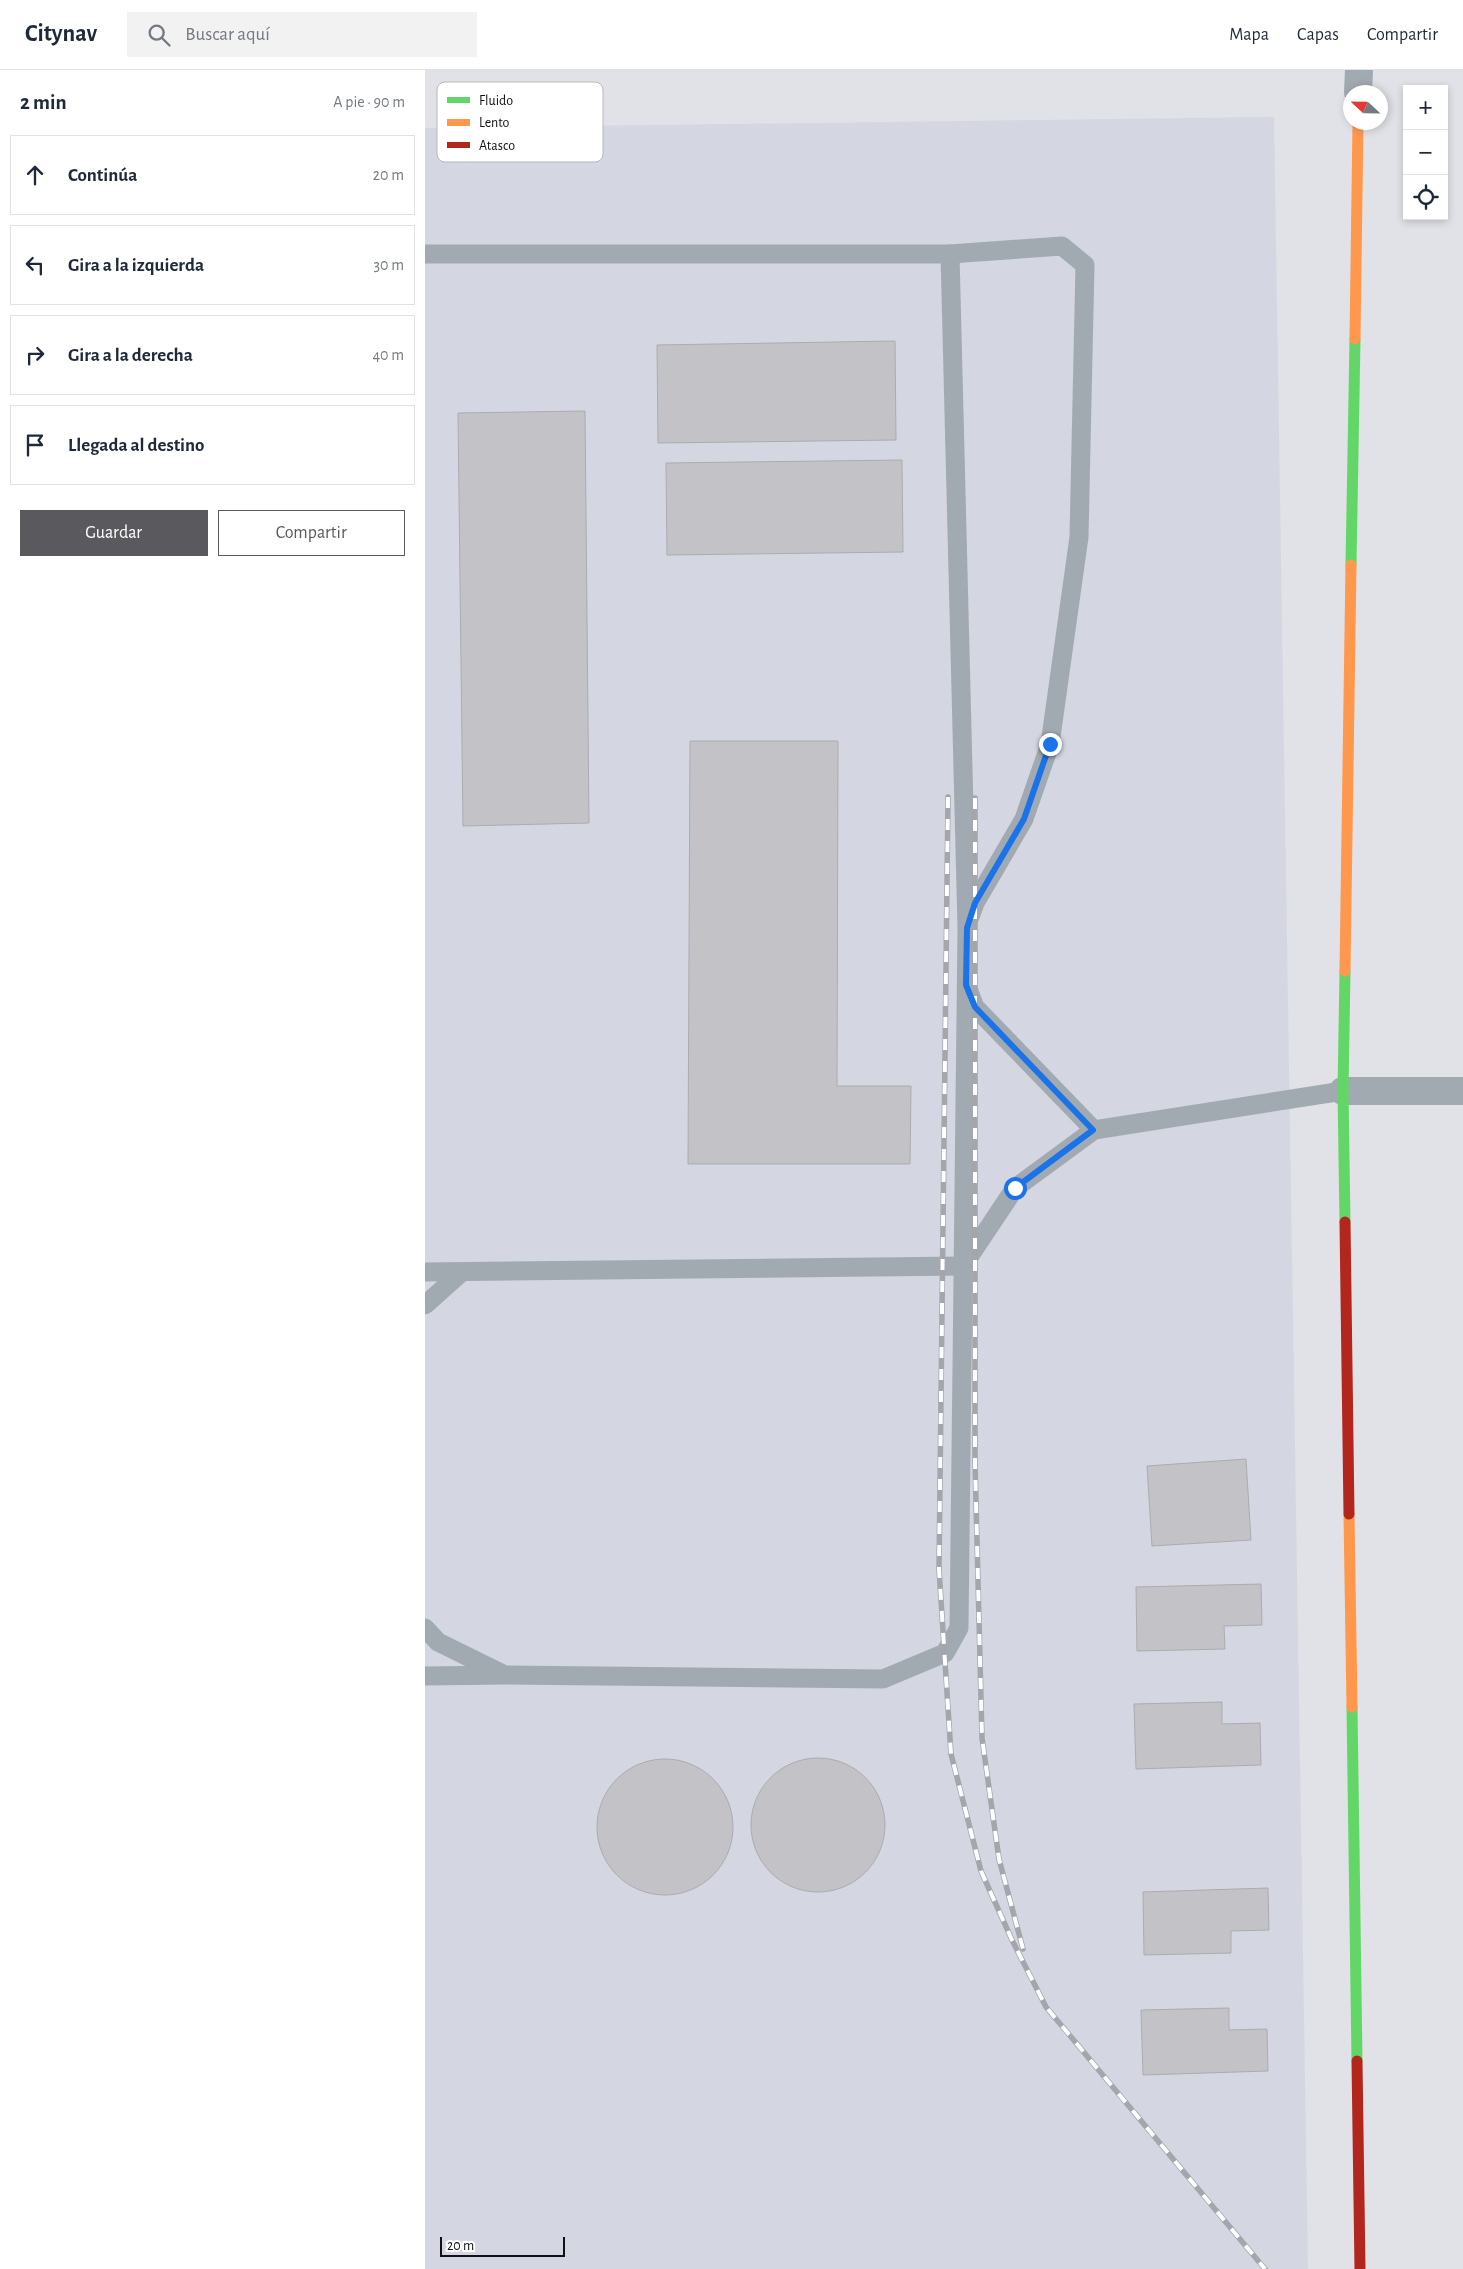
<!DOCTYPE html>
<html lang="es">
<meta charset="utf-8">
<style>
body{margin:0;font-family:"Alegreya Sans",sans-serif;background:#f2f2f3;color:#1f2937}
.controls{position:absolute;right:15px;top:15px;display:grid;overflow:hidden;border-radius:0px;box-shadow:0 2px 8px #0003}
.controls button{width:45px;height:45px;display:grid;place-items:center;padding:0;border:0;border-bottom:1px solid #e0e1e3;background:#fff;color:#1f2937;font:25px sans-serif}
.compass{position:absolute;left:918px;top:15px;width:45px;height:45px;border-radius:50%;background:#fff;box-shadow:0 2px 8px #0003;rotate:292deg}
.scale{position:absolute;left:15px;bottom:12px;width:125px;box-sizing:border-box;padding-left:5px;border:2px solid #111115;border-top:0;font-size:14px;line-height:18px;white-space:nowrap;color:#111115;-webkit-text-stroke:4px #fff;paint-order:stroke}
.stop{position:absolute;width:15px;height:15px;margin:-11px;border:4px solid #1a73e8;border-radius:50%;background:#fff}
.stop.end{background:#1a73e8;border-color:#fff;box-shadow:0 1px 5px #0008}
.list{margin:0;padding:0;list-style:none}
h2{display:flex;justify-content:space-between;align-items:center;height:65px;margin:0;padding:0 20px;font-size:21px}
h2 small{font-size:16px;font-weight:400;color:#747a83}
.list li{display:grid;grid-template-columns:32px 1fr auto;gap:15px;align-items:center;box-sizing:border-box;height:80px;margin:0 10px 10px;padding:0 10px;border:1px solid #e0e1e3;border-radius:0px}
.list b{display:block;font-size:19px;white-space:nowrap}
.list em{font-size:16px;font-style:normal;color:#747a83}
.actions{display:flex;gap:10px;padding:15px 20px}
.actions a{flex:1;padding:11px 0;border:1px solid #5a5a5e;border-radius:0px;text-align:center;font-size:18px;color:#5a5a5e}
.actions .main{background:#5a5a5e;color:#fff}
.icon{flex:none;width:28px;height:28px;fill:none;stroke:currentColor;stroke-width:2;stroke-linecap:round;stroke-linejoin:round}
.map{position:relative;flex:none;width:1038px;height:2199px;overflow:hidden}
header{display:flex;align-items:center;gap:30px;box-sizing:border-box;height:70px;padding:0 25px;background:#fff;border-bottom:1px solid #e0e1e3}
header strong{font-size:24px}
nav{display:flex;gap:28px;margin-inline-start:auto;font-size:18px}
.search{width:350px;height:45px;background:#f2f2f3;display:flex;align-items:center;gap:12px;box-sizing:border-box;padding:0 18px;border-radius:0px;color:#747a83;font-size:19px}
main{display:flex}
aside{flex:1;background:#fff}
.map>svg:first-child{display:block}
.built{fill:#d4d6e2}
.building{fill:#c3c3c7;stroke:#abacaf}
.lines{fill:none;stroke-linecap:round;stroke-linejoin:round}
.lane{stroke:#a2aab1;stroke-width:19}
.street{stroke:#a2aab1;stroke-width:28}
.fast{stroke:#63d668;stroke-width:11}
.slow{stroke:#ff974d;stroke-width:11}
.jam{stroke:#b3261e;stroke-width:11}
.rail-casing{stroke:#a3a6ac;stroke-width:5.5}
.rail{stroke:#fff;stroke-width:4;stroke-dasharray:11;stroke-linecap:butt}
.route{stroke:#1a73e8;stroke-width:6}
.key{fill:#fff;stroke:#b8b8b9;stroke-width:1}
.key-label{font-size:14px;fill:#111115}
</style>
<header>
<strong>Citynav</strong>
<div class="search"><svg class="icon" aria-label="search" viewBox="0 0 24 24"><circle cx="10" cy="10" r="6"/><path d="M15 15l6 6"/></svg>Buscar aquí</div>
<nav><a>Mapa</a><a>Capas</a><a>Compartir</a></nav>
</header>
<main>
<aside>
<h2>2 min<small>A pie · 90 m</small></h2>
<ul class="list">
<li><svg class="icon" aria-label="ahead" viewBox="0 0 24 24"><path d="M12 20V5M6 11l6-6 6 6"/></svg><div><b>Continúa</b></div><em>20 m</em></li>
<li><svg class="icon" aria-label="left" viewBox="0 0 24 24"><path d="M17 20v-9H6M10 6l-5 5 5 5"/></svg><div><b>Gira a la izquierda</b></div><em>30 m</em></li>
<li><svg class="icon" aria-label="right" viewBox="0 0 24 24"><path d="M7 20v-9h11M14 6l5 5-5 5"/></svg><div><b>Gira a la derecha</b></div><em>40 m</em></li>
<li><svg class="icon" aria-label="arrive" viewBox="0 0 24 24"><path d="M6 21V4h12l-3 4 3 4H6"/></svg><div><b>Llegada al destino</b></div></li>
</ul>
<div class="actions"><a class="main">Guardar</a><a>Compartir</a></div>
</aside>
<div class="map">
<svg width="1038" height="2199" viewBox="0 0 1038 2199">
<rect width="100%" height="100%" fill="#e1e2e7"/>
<path class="built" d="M849,47L883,2199H0V58Z"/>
<g class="building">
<path d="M470,271L471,370L233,373L232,275Z"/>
<path d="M160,341L164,753L38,756L33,343Z"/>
<path d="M477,390L478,482L242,485L241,393Z"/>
<path d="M265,671H413L412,1016H486L485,1094H263Z"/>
<path d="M821,1389L826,1470L727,1476L722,1396Z"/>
<path d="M836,1514L837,1555L799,1556L800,1579L712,1581L711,1517Z"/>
<path d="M797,1632V1654L835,1653L836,1695L711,1699L709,1634Z"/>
<circle cx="393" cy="1755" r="67"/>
<circle cx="240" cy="1757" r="68"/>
<path d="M843,1818L844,1860L806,1861V1883L719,1885L718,1822Z"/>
<path d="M804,1938V1960L842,1959L843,2001L718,2005L716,1940Z"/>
</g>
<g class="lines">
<g class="lane">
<path d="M0,184H525L637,176L660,195L654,467L625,674L599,749L550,833L545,847"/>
<path d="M543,919L550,937L669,1060"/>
<path d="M538,1196L590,1118L669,1060L918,1021"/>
<path d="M0,1202L538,1196"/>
<path d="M0,1235L37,1202"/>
<path d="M0,1558L13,1572L76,1603"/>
<path d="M0,1606L80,1605L458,1609L520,1583L534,1558L542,858L525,184"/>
</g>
<g class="street">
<path d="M933,22L934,0"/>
<path d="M918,1021H1038"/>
</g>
<g class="fast">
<path d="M926,495L930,269"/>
<path d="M920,901L918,1021L920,1152"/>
<path d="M927,1637L932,1991"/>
</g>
<g class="slow">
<path d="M930,269L933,52"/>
<path d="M920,901L926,495"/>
<path d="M924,1444L927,1637"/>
</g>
<g class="jam">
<path d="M920,1152L924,1444"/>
<path d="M932,1991L935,2199"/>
</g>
<g class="rail-casing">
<g id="rail">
<path d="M523,727L514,1499L526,1684L556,1801L587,1870L621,1937L840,2199"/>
<path d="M550,728V1392L557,1668L574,1789L598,1879"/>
</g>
</g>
<use href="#rail" class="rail"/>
</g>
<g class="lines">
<path class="route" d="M590,1118L668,1060L550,937L541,915L542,858L550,833L599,749L625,674"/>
</g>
<rect x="12" y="12" width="166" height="80" rx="8" class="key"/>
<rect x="22" y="27" width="23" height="6" fill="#63d668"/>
<rect x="22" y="49" width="23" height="7" fill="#ff974d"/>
<rect x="22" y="72" width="23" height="6" fill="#b3261e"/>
<g class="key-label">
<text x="54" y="35">Fluido</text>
<text x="54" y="57">Lento</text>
<text x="54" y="80">Atasco</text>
</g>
</svg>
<div class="controls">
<button>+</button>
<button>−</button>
<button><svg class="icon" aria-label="locate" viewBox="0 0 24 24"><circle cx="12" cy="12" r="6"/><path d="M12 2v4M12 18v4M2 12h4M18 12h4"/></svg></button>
</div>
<svg class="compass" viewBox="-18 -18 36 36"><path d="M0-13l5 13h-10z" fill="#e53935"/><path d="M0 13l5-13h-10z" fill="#747a83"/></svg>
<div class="scale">20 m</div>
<div class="stop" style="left:590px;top:1118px"></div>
<div class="stop end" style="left:625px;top:674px"></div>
</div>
</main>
